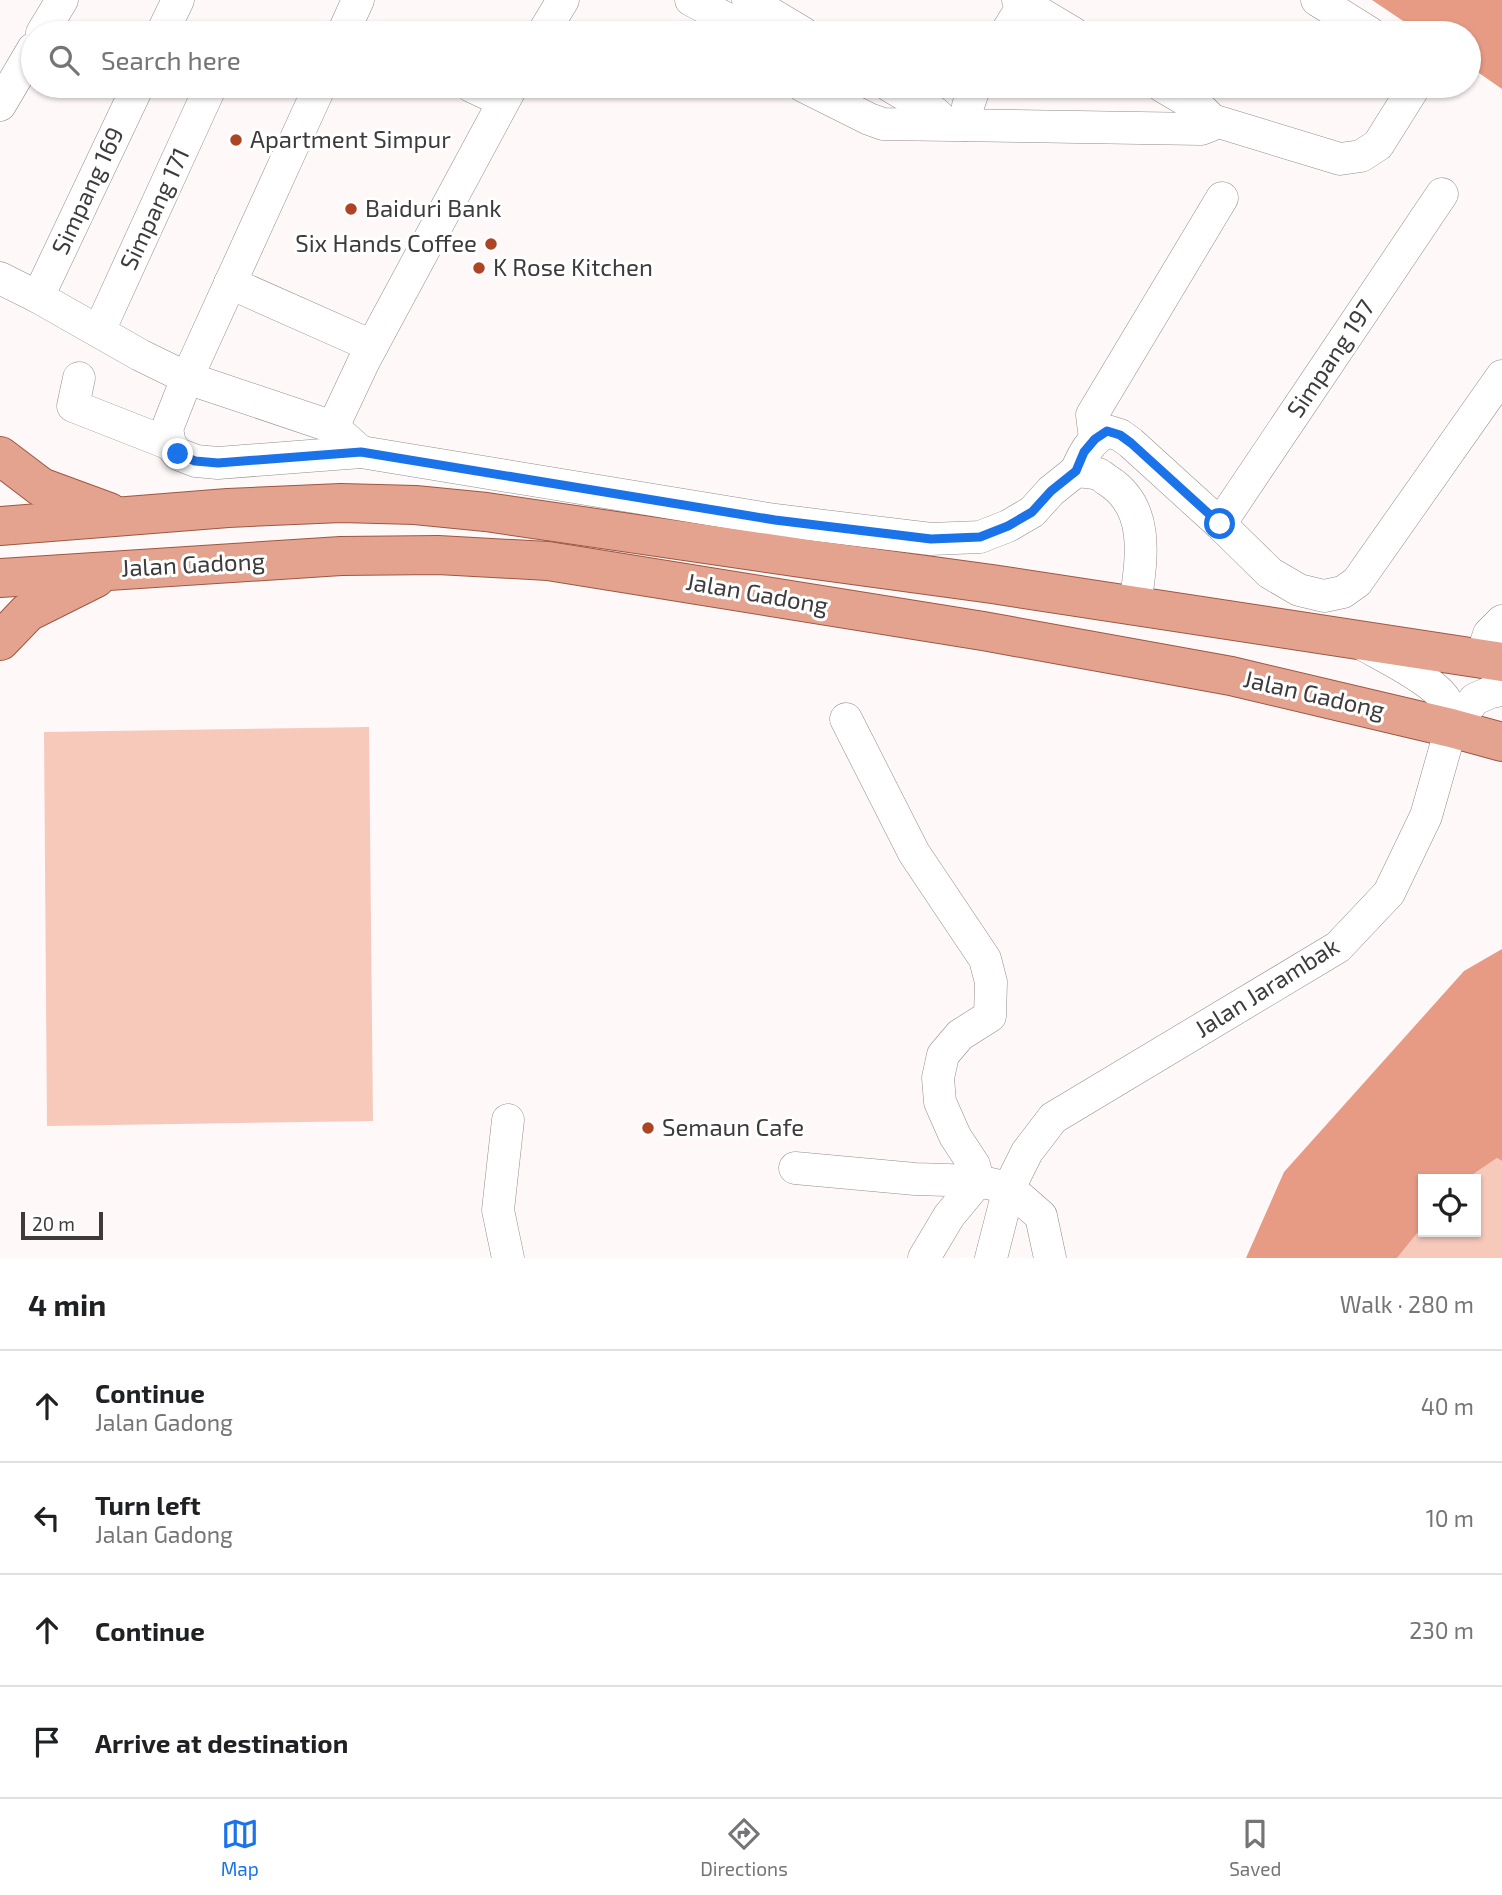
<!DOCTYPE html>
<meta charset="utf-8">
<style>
body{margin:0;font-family:"Exo 2",sans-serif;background:#f2f2f2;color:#202124}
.controls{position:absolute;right:21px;bottom:21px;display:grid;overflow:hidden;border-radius:0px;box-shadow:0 2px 5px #0004}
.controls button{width:63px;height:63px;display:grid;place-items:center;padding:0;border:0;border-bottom:2px solid #e0e0e0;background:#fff;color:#202124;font:35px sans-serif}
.scale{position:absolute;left:21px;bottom:18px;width:82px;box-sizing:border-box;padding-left:7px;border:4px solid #3d3b3b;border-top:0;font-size:19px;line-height:24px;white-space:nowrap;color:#3d3b3b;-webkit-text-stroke:5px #fff;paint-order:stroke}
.stop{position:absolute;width:21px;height:21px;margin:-16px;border:5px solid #1a73e8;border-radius:50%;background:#fff}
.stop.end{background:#1a73e8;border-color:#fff;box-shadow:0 2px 7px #0008}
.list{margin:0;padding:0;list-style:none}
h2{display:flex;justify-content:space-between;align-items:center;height:91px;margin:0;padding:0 28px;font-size:30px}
h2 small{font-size:23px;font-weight:400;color:#757577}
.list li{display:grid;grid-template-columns:46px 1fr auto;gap:21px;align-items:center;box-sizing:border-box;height:112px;padding:0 28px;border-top:2px solid #e0e0e0}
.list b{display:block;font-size:26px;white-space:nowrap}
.list p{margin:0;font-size:23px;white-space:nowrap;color:#757577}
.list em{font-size:23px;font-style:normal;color:#757577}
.icon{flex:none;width:38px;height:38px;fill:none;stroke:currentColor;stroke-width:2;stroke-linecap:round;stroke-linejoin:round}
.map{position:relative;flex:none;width:1502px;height:1258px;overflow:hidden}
.search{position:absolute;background:#fff;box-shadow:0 2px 5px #0004;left:21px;right:21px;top:21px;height:77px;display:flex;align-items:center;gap:18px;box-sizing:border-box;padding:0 24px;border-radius:38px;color:#757577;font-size:26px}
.sheet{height:539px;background:#fff}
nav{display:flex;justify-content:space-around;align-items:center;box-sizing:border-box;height:98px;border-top:2px solid #e0e0e0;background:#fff;font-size:19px;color:#757577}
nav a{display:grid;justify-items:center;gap:4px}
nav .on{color:#1a73e8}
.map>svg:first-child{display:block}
.green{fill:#f6c9bb}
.water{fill:#e79b84}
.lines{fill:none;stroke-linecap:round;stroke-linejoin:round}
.minor-casing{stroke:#918d8c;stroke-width:33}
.major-casing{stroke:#9e5642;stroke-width:40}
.minor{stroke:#fff;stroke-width:32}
.major{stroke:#e4a38f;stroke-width:38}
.route{stroke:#1a73e8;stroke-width:9}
.poi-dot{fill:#ad4424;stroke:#fff;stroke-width:2.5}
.labels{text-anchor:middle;stroke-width:6;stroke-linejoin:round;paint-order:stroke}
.poi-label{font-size:24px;fill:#3d3b3b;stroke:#fff;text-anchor:start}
.street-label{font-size:24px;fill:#3d3b3b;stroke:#fff}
</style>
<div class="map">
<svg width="1502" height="1258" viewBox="0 0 1502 1258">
<rect width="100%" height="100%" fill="#fef9f8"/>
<g class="green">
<path d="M369,727L373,1121L47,1126L44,732Z"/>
<path d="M1497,1158L1502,1161V1258H1397L1423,1226V1232H1476V1179H1466Z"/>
</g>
<g class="water">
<path d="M1372,0H1502V89L1469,66V33H1421Z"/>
<path d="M1502,949V1161L1497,1158L1466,1179H1423V1226L1397,1258H1246L1284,1172L1464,971Z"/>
</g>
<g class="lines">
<g class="minor-casing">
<g id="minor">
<path d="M691,0L754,33"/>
<path d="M748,0L803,33"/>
<path d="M1018,0L1073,33"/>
<path d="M1317,0L1370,33"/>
<path d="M42,33L62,0"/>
<path d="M162,33L178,0"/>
<path d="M343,33L358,0"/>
<path d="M543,33L563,0"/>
<path d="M1006,33L1024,4"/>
<path d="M320,86L187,378L167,429L170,444L178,454L196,461L218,463L361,452L775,520L931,539L980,537L1008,526L1032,512L1051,491L1076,471C1083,472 1091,472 1098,474C1101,475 1104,478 1107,480C1152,508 1141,561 1135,606"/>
<path d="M471,86L503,101"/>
<path d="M803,86L869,119L883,124L1201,129L1209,126L1212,120"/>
<path d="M890,86L934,112L947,124"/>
<path d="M1162,86L1201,109L1212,120L1340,159L1361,156L1378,145L1415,86"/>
<path d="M0,105L33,49"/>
<path d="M966,125L968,106L975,86"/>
<path d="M0,278L38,297L140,355L187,378L333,427L361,452"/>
<path d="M230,283L372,346"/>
<path d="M38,297L138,86"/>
<path d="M99,331L211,86"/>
<path d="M79,378L73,406L170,444"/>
<path d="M333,427L364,361L512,86"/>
<path d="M1095,439L1092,415L1222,198"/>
<path d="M1076,471C1084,453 1089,442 1107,431L1120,435L1131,443L1220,524L1270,573L1299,590L1324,596L1343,592L1357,582L1502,376"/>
<path d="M1220,524L1442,194"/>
<path d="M1364,645C1385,657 1435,681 1446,701C1450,710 1450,719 1451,728"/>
<path d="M1481,659L1489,634L1502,621"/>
<path d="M846,719L914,853L985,959L991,982L990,1016L960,1035L943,1055L938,1078L940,1102L955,1136L974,1165L978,1181L949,1216L924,1258"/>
<path d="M795,1168L915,1179L978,1181L1009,1188L1041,1216L1050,1258"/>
<path d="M508,1258L498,1210L508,1120"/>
<path d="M991,1258L1009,1188L1027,1152L1053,1118L1338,947L1389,893L1426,816L1451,728L1475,699L1491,692L1502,690"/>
</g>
</g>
<g class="major-casing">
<g id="major">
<path d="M0,456L41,487L109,512"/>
<path d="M0,526L228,508L341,503L415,505L486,512L808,559L992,584L1502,662"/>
<path d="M0,578L341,556L438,555L548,561L983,631L1231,676L1451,728L1502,742"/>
<path d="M0,641L28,612L96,578"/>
</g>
</g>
<use href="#minor" class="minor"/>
<use href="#major" class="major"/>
</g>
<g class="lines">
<path class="route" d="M178,454L195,461L218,463L361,452L775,520L931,539L980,537L1008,526L1032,512L1051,491L1076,471L1084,452L1095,439L1107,431L1120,435L1131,443L1220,524"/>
</g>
<g class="poi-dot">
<circle cx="236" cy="140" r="7"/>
<circle cx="351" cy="209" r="7"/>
<circle cx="491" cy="244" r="7"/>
<circle cx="479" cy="268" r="7"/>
<circle cx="648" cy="1128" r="7"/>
</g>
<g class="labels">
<g class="poi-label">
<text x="250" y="148">Apartment Simpur</text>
<text x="365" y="217">Baiduri Bank</text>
<text x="477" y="252" text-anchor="end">Six Hands Coffee</text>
<text x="493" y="276">K Rose Kitchen</text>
<text x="662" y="1136">Semaun Cafe</text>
</g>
<g class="street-label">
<text transform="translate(88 191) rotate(-65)" y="8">Simpang 169</text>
<text transform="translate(155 209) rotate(-65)" y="8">Simpang 171</text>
<text transform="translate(1331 359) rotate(-56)" y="8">Simpang 197</text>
<text transform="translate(193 565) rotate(-3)" y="8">Jalan Gadong</text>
<text transform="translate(757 594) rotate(10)" y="8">Jalan Gadong</text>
<text transform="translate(1314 695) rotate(13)" y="8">Jalan Gadong</text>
<text transform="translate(1267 988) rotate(-32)" y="8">Jalan Jarambak</text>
</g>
</g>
</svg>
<div class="controls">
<button><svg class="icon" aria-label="locate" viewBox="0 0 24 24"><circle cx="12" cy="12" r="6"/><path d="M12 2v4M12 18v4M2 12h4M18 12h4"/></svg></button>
</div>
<div class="scale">20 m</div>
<div class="stop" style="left:1220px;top:524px"></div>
<div class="stop end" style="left:178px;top:454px"></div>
<div class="search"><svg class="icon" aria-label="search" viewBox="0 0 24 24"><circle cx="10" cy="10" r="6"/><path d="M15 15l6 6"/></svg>Search here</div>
</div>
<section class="sheet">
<h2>4 min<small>Walk · 280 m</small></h2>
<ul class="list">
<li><svg class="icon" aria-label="ahead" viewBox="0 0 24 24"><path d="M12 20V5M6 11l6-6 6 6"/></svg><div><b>Continue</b><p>Jalan Gadong</p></div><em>40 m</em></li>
<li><svg class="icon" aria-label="left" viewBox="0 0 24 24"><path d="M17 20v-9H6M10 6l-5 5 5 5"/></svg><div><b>Turn left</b><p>Jalan Gadong</p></div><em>10 m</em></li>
<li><svg class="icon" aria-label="ahead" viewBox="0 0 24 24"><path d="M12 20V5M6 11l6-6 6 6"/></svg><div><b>Continue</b></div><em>230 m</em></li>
<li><svg class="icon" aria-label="arrive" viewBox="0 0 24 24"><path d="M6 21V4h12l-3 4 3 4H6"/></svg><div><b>Arrive at destination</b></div></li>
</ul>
</section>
<nav>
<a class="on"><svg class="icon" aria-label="map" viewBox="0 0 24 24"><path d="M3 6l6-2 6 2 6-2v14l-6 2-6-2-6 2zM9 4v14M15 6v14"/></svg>Map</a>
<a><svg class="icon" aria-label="directions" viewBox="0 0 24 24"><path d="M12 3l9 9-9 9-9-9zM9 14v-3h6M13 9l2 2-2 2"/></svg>Directions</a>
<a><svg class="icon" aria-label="saved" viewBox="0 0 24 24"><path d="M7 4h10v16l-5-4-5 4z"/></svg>Saved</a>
</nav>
